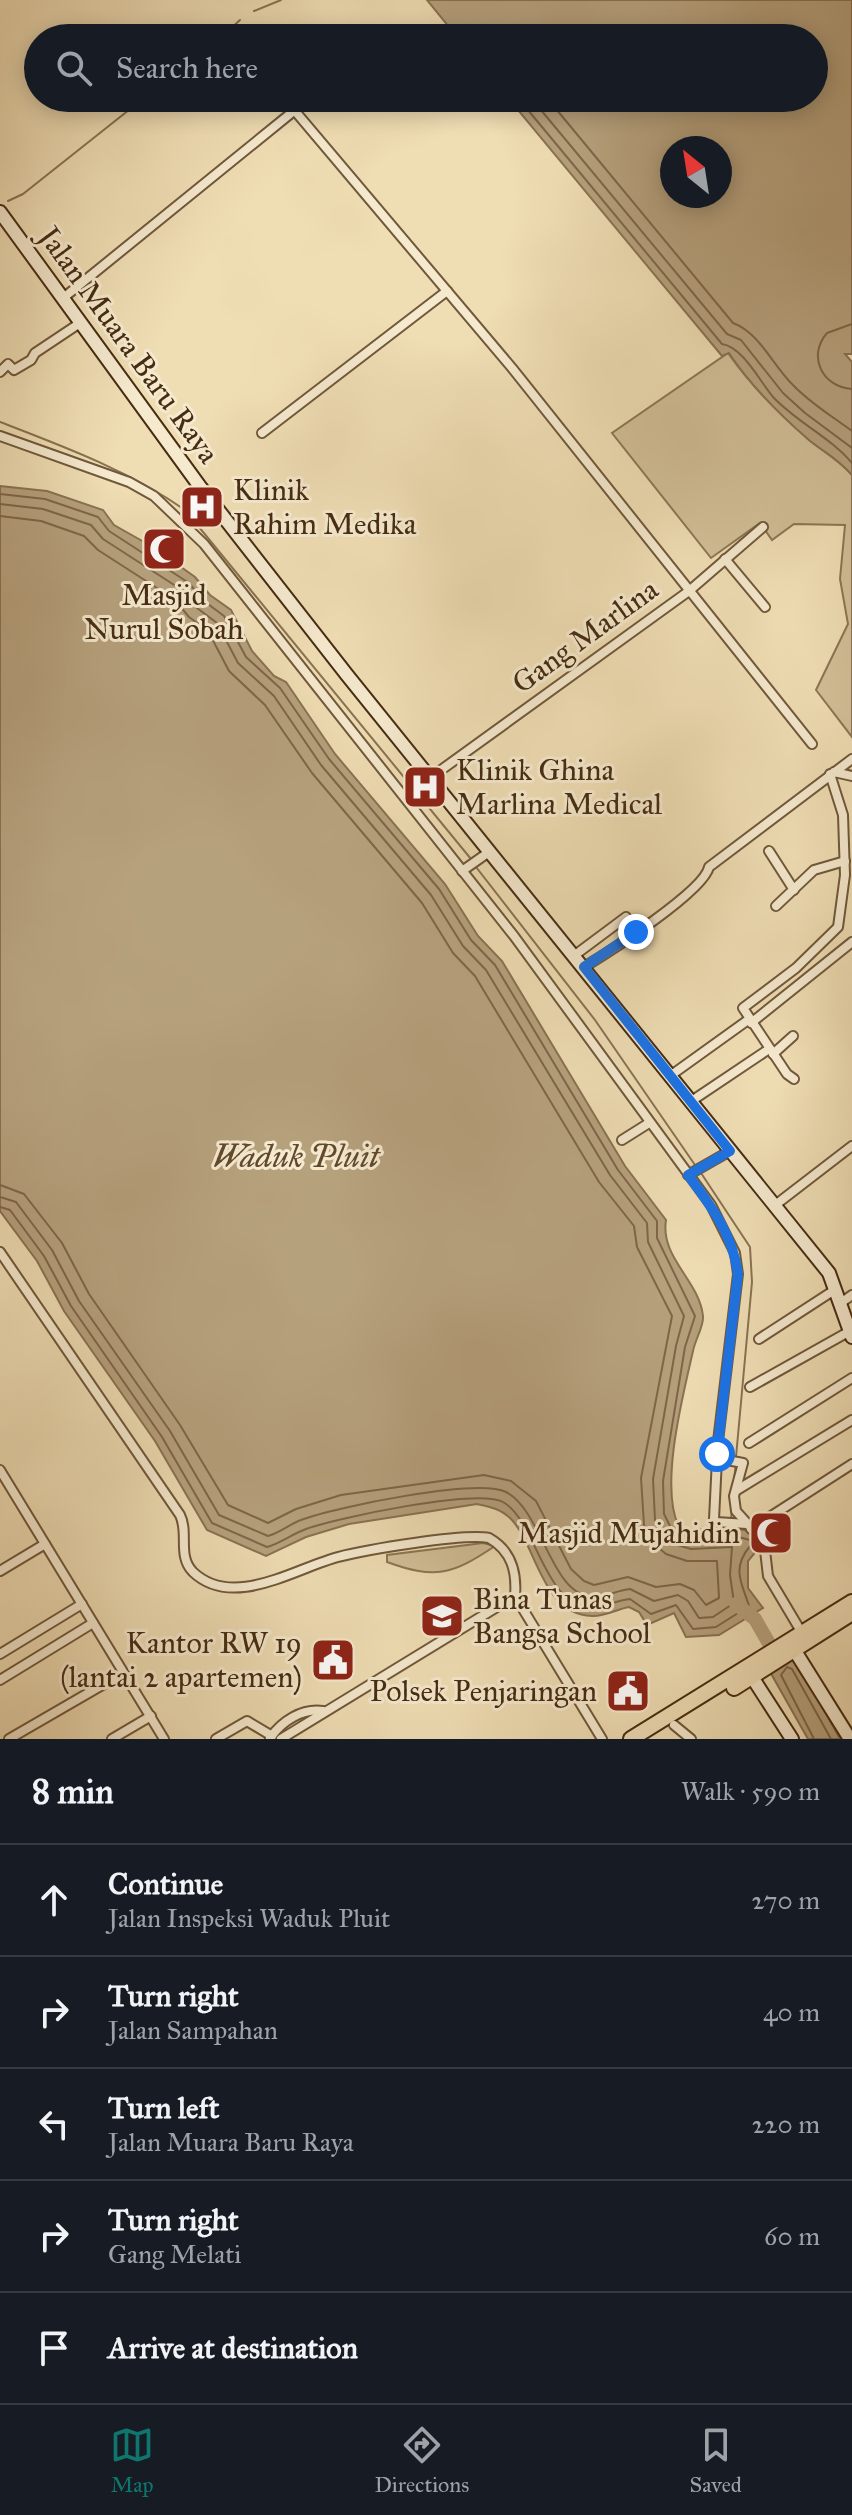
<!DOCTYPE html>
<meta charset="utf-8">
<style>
body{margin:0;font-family:"IM FELL Great Primer",serif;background:#242831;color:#f1f3f6}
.compass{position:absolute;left:660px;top:136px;width:72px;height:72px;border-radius:50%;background:#171b24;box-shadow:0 4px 20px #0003;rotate:330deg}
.stop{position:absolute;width:24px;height:24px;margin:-18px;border:6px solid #1a73e8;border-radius:50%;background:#fff}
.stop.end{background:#1a73e8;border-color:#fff;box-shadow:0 2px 8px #0008}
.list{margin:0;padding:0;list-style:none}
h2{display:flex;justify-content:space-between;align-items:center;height:104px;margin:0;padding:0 32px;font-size:34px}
h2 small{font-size:26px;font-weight:400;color:#9ea1a6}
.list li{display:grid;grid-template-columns:52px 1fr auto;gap:24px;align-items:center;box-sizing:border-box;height:112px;padding:0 32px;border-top:2px solid #363941}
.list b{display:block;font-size:30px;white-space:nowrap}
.list p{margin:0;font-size:26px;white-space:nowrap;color:#9ea1a6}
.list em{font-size:26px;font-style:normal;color:#9ea1a6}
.icon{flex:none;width:44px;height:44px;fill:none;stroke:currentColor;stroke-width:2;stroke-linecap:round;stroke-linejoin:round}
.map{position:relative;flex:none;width:852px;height:1739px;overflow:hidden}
.search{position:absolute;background:#171b24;box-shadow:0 4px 20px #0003;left:24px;right:24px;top:24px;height:88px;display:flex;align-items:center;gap:20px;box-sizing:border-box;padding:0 28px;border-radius:44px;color:#9ea1a6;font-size:30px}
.sheet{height:664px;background:#171b24}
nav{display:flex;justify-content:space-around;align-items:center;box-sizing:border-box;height:112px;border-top:2px solid #363941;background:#171b24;font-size:22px;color:#9ea1a6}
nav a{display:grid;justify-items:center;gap:4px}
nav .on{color:#0f766e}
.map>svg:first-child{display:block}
.green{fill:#d2bf98;stroke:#8c7655;stroke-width:2}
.water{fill:#b6a17d;stroke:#897252;stroke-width:2;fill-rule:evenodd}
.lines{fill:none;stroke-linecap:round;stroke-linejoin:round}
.shore{stroke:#7e6648;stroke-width:2}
.stream{stroke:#897252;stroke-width:2}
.river{stroke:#b6a17d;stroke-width:14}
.street-casing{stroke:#70583a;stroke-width:12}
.secondary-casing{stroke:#462c12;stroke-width:16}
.highway-casing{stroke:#462c12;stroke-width:18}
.street{stroke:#f5e9ce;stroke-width:8}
.secondary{stroke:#f5e9ce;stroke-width:12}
.highway{stroke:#efddb4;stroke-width:14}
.route{stroke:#1a73e8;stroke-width:10}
.labels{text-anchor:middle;stroke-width:6;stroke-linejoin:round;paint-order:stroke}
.street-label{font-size:30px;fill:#462c12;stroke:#f5e9ce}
.poi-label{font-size:30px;fill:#462c12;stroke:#f5e9ce;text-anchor:start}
.water-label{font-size:32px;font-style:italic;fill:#62492d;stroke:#f5e9ce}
</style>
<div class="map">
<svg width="852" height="1739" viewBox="0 0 852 1739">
<rect width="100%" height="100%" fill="#efddb4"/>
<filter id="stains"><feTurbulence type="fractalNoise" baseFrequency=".0025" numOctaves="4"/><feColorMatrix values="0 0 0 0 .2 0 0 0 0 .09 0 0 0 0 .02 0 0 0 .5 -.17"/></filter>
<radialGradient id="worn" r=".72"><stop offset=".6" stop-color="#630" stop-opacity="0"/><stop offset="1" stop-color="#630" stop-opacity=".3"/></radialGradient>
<g class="green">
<path d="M728,353C751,386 779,414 809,440C825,453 837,458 852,475V737L816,690L848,624L840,579L845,525L794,524L772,540L760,523L711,558L612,433Z"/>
<path d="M483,1543L495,1546C453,1574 436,1580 387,1562V1555Z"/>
</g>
<g class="water">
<path d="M427,0H852V354H845L852,362V475C837,458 825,453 809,440C779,414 751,386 729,353L722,356L508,98H814V38H458ZM720,148V196H672V148Z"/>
<path d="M0,486L47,491L103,510L114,525L153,547L195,577L210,595L231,610L252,651L274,676L286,682L335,754L445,884L478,936L502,961L625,1166L666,1220C660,1258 699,1280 703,1316C704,1326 695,1340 693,1351C683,1395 659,1487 679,1527C705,1536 740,1517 760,1540L758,1549L748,1561V1588L763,1608L719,1635L686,1637L674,1613L647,1625L639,1612L629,1607C618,1609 603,1617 592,1616C541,1614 537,1546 511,1519C501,1509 491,1507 477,1504L349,1524L306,1537L266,1556L207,1530L155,1441L64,1311L37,1261L0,1211Z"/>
<path d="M793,1654L840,1739H808L769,1670Z"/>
</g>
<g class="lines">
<g class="shore">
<path d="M518,98L722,344C743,347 760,382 774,398C798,423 830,437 852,463"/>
<path d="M531,98L727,334L741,340L783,393L805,413L852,448"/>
<path d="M547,98L733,323C760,333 773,366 793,385C811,404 832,416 852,431"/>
<path d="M852,324L827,333C807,356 822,387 852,389"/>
<path d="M0,494L45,499L98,517L109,531L189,583L204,601L224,616L246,657L280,688L329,759L439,889L471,940L495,965L618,1170L657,1221V1238L695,1316L685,1347L663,1481L664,1514L673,1532C698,1545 724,1531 750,1540V1546C731,1569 742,1583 749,1606L716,1627L693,1629L676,1605L651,1614L630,1599C618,1600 607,1606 595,1607C544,1611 538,1522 503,1502C478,1488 336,1518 306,1529C292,1534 281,1543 267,1547L212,1523L162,1437L71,1306L44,1256L10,1210L0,1207"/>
<path d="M0,504L43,509L91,525L103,539L182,590L197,608L217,623L238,663L274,696L321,765L431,895L463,946L486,970L610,1175L647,1223L648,1242L684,1316L676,1346L653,1479L655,1520L664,1537L674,1544L691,1549L732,1547L730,1575L734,1603L713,1617L699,1618L688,1601L678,1595L654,1601L630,1589C618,1590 606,1597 594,1597C551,1597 543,1511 506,1492C477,1478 335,1507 301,1520C290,1524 280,1533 268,1536L219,1515L170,1431L79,1301L52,1250L16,1202L0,1197"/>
<path d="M0,516L41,521L84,536L98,550L174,599L189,617L208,631L229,671L265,705L312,773L422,903L453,953L475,976L599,1182L634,1226L637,1247L672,1316L641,1478L644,1525L654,1544L666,1554L687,1561H717L719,1598L706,1605L694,1590L680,1584L656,1587L628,1577L594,1585L584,1581L571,1569L536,1501L511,1481L484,1475L341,1495L296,1509L268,1523L228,1505L180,1425L89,1294L62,1243L24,1194L0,1185"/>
<path d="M814,1739L781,1675L787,1667L792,1669L831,1739"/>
</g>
<g class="stream">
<path d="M254,11L281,0"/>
<path d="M220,38L240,20"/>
<path d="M8,201L23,194L144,98"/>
<path d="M0,422C65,447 127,470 185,510L471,859"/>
<path d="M476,867L595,1020L695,1165"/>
<path d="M701,1173L750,1247L752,1282L736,1457"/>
<path d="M734,1480L736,1463"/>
<path d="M731,1520L732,1507"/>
</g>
<path class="river" d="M736,1604L755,1619L778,1659"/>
<g class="street-casing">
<g id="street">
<path d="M235,36L237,38"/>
<path d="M284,98L512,368L812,744"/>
<path d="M62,299L295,110"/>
<path d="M0,372L8,364L14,370L31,360L35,353L80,323"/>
<path d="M262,433L447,291"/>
<path d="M0,436L129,482L154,496L204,544L514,936L711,1205L735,1253L738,1274L716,1458L743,1463L734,1496L736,1511L764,1542L768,1576L802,1633"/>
<path d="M725,559L765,607"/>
<path d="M834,772L852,776"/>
<path d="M430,778L689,591L763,527"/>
<path d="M769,851L794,890"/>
<path d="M462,871L489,852"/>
<path d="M776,906L814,870L845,861"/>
<path d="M575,955L626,917"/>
<path d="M584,967C609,952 704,891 709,867L852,759"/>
<path d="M751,1023L852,942"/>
<path d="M773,1054L793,1036"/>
<path d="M670,1076L748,1020"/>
<path d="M794,1079L787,1074L743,1008L796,968L838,927L845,875L843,815L830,774"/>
<path d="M690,1102L769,1049"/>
<path d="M622,1140L649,1123"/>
<path d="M688,1175L730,1151"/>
<path d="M774,1206L852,1146"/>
<path d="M0,1252L180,1515C189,1533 177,1556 193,1572C233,1610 296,1568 338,1557C365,1550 464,1533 489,1538C512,1551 517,1572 515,1596L602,1739"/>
<path d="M842,1302L852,1295"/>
<path d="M759,1339L836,1289"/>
<path d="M750,1387L850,1331"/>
<path d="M749,1443L852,1378"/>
<path d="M717,1459L714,1519L716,1522L747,1524"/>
<path d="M0,1470L164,1739"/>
<path d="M737,1490L852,1420"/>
<path d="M751,1529L852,1464"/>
<path d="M0,1571L45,1544"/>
<path d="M0,1654L82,1604"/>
<path d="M0,1680L93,1623"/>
<path d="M674,1725L691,1739"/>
<path d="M270,1738C282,1721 302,1708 323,1711"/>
<path d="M9,1739L123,1673"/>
<path d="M112,1739L151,1716"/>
<path d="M216,1739L247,1721L272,1736"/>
<path d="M281,1739L515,1596"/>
</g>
</g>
<g class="secondary-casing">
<g id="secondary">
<path d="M0,212L201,488L347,675L829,1273L852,1337"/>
<path d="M795,1651L850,1739"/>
<path d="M752,1677L792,1739"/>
</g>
</g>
<g class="highway-casing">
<g id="highway">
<path d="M734,1688L852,1613"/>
<path d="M631,1739L852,1602"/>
</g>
</g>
<use href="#street" class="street"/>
<use href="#secondary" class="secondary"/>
<use href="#highway" class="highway"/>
</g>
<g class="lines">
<path class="route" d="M636,932L584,967L730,1151L688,1175C711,1206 733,1235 738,1274L717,1454"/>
</g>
<defs>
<g id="hospital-square" transform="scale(2.3)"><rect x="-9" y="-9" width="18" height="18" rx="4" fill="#8f2418" stroke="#f5e9ce"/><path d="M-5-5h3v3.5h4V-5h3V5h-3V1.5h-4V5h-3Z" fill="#fff"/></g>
<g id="mosque-square" transform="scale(2.3)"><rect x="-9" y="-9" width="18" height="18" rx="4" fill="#8f2418" stroke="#f5e9ce"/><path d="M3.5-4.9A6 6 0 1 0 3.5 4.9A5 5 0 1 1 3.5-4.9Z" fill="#fff"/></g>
<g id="school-square" transform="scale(2.3)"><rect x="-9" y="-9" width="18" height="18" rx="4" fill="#8f2418" stroke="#f5e9ce"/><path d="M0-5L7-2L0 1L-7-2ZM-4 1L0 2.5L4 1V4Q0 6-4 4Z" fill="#fff"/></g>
<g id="civic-square" transform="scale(2.3)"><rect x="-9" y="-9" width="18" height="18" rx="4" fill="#8f2418" stroke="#f5e9ce"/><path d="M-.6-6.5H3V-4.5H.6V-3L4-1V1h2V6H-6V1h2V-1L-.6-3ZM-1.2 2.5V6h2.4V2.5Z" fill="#fff"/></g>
</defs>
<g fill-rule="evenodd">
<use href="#hospital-square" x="202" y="507"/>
<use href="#mosque-square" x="164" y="549"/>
<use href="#hospital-square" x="425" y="787"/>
<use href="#mosque-square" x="771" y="1533"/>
<use href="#school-square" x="442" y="1616"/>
<use href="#civic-square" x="333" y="1660"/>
<use href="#civic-square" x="628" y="1691"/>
</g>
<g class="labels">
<g class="street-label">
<text transform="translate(129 345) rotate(54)" y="10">Jalan Muara Baru Raya</text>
<text transform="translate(585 636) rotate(-36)" y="10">Gang Marlina</text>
</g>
<g class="poi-label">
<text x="233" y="500">Klinik<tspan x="233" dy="34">Rahim Medika</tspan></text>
<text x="164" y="605" text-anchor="middle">Masjid<tspan x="164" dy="34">Nurul Sobah</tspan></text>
<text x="456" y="780">Klinik Ghina<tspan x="456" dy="34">Marlina Medical</tspan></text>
<text x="740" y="1543" text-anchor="end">Masjid Mujahidin</text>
<text x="473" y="1609">Bina Tunas<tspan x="473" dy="34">Bangsa School</tspan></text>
<text x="302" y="1653" text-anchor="end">Kantor RW 19<tspan x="302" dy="34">(lantai 2 apartemen)</tspan></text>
<text x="597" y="1701" text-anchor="end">Polsek Penjaringan</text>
</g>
<g class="water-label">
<text x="296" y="1167">Waduk Pluit</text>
</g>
</g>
<rect width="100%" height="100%" filter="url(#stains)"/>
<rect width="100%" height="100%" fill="url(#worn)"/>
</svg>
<svg class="compass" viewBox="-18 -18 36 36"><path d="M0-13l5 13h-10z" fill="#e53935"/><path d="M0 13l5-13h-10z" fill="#9ea1a6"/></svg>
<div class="stop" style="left:717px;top:1454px"></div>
<div class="stop end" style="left:636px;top:932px"></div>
<div class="search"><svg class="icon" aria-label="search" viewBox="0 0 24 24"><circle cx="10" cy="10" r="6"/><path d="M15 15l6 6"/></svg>Search here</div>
</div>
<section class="sheet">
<h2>8 min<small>Walk · 590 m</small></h2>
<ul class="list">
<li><svg class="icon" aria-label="ahead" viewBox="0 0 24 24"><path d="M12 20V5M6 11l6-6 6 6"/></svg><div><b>Continue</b><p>Jalan Inspeksi Waduk Pluit</p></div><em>270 m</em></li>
<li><svg class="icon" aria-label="right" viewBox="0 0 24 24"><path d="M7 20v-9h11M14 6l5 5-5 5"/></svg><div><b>Turn right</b><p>Jalan Sampahan</p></div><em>40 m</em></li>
<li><svg class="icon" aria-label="left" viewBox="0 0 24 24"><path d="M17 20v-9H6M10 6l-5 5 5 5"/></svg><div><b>Turn left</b><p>Jalan Muara Baru Raya</p></div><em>220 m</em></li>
<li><svg class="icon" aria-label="right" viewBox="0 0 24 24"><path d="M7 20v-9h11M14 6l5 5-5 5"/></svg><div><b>Turn right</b><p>Gang Melati</p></div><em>60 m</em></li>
<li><svg class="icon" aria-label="arrive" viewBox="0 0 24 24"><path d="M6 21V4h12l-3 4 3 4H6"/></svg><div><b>Arrive at destination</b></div></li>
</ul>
</section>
<nav>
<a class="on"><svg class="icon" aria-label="map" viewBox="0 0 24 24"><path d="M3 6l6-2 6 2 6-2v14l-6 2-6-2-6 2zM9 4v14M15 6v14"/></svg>Map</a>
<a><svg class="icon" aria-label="directions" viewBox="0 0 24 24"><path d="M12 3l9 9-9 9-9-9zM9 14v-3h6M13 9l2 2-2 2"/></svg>Directions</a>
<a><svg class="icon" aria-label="saved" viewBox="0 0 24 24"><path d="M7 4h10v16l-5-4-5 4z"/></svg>Saved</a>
</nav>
